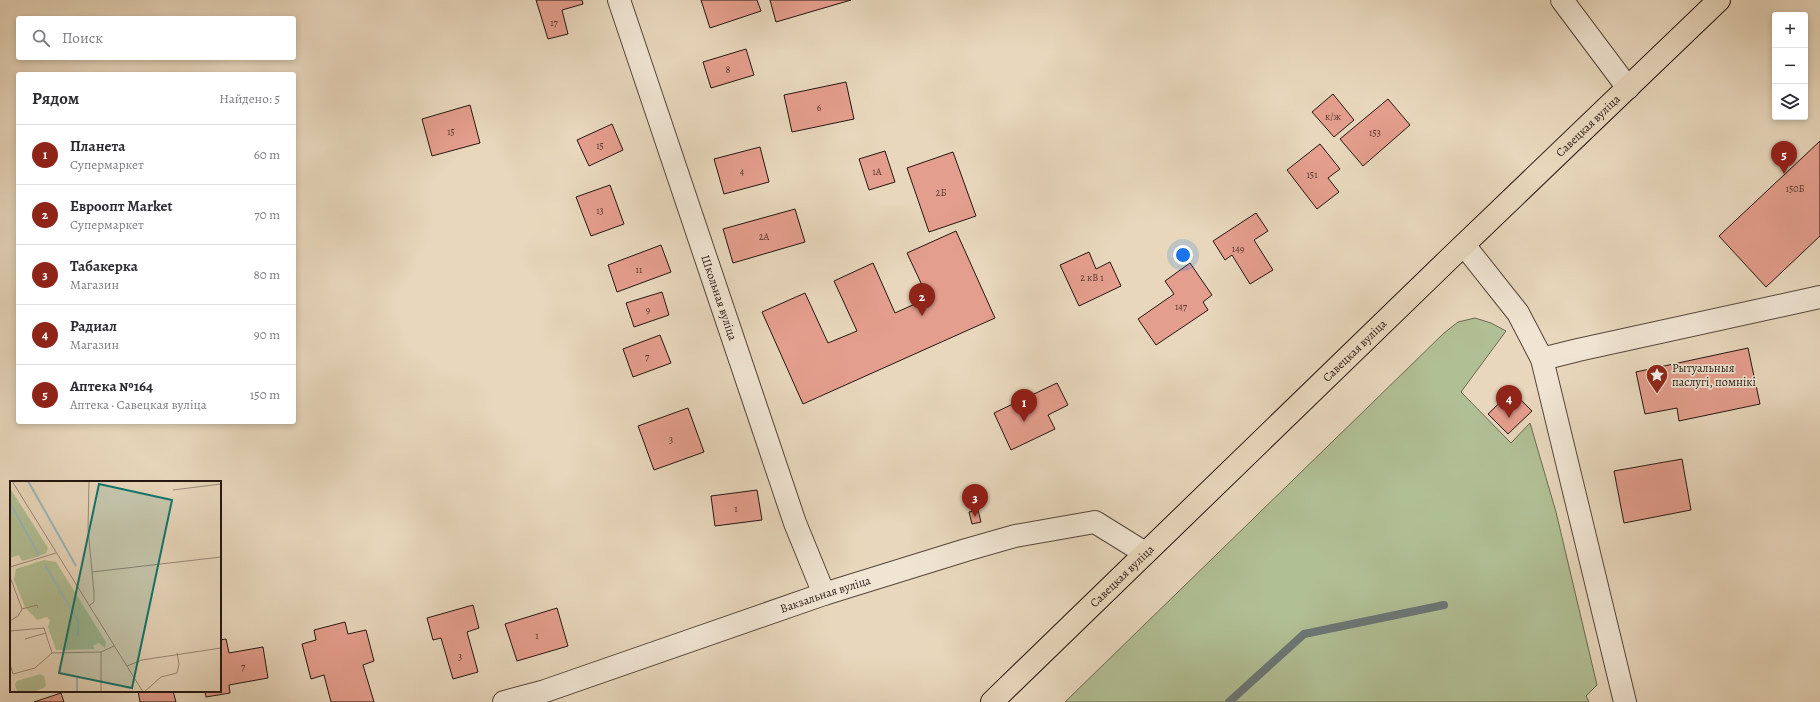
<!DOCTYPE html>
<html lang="ru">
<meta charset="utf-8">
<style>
body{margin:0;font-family:Alegreya,serif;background:#f2f2f3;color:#2b2b33}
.controls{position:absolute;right:12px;top:12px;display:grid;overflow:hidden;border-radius:4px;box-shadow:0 2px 6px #0003}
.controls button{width:36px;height:36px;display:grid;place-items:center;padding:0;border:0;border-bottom:1px solid #e1e1e2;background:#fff;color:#2b2b33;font:20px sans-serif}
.you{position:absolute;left:1183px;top:255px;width:14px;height:14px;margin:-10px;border:3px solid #fff;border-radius:50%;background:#1a73e8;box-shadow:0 0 0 6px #1a73e833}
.badge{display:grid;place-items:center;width:26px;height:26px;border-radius:50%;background:#8f2418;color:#fff;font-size:13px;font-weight:700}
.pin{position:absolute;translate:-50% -33px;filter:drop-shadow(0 1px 2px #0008)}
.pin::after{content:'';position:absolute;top:21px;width:14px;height:12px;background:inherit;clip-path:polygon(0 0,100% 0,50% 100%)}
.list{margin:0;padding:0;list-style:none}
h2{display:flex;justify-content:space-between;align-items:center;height:52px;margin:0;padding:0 16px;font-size:17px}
h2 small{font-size:13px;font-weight:400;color:#7c7c81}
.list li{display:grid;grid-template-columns:26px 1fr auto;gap:12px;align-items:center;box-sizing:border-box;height:60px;padding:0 16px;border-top:1px solid #e1e1e2}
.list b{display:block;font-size:15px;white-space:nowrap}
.list p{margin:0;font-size:13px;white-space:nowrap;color:#7c7c81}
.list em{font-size:13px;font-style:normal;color:#7c7c81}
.icon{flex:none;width:22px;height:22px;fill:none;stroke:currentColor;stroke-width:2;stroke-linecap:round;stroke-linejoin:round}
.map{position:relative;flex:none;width:1820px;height:702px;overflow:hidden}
.search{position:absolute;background:#fff;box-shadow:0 2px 6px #0003;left:16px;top:16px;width:280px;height:44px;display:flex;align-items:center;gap:10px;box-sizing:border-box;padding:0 14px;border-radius:4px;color:#7c7c81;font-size:15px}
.panel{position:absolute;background:#fff;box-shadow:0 2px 6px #0003;left:16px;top:72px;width:280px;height:352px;border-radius:4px}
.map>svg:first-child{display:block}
.green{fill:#b1bf94;stroke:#6b6a52}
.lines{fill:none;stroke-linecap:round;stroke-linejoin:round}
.stream{stroke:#6c7777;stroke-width:8}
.building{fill:#e49e8d;stroke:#251610}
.minor-casing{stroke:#56463b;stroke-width:24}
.major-casing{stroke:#251610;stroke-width:24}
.minor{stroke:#f0e5d3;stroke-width:22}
.major{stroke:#e8d7bc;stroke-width:22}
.labels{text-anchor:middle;stroke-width:3.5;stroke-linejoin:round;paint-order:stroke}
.number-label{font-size:10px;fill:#55382f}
.street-label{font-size:12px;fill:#251610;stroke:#f0e5d3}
.poi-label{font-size:12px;fill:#251610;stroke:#f0e5d3;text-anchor:start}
.inset-river{fill:none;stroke:#9bb7bb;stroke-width:2}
.inset-road{fill:none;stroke:#9a8a77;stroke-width:1}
.view{fill:#0f766e;fill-opacity:0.15;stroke:#0f766e;stroke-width:2}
.inset-edge{fill:none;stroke:#251610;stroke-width:2}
</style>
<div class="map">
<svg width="1820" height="702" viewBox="0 0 1820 702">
<rect width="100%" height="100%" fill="#e8d7bc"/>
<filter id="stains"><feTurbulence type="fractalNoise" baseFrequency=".005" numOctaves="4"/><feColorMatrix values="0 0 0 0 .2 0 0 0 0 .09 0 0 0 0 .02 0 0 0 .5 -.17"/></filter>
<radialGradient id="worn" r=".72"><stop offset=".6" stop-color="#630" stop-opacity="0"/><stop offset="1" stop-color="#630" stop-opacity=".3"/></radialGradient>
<path class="green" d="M1475,318L1491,323L1506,331L1461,392L1511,443L1530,423L1556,512L1597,685L1586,696L1589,702H1065L1444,333L1458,322Z"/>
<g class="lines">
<path class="stream" d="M1229,702L1304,634L1444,605"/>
</g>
<g class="building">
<path d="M536,0H582L583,4L562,10L568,34L548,39Z"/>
<path d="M701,0H757L761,11L710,28Z"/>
<path d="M770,0H851L776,22Z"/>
<path d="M746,49L754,75L711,88L703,62Z"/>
<path d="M846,82L854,119L792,132L784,95Z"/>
<path d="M1333,94L1354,120L1334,137L1312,112Z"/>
<path d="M1388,99L1410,125L1363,166L1340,139Z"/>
<path d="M470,105L480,143L432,156L422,119Z"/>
<path d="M612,124L623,150L589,166L577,140Z"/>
<path d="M1820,141V236L1766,287L1719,236Z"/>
<path d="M1320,144L1340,169L1328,178L1339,192L1317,209L1287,170Z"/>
<path d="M760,147L769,182L724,194L714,159Z"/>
<path d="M885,151L895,182L869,190L859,159Z"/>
<path d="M953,152L976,216L929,232L907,168Z"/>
<path d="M610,185L624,224L591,236L576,197Z"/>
<path d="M795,209L805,242L733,263L723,229Z"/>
<path d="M1256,213L1268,231L1254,240L1273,270L1250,284L1232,255L1225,260L1213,241Z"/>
<path d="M956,231L995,318L803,404L762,312L805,293L828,343L857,331L834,281L873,263L895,313L928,298L907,253Z"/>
<path d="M661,245L671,272L617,292L608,265Z"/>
<path d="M1089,252L1096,269L1110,262L1121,286L1079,306L1060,265Z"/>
<path d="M1190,263L1212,295L1203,302L1208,310L1156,345L1138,319L1174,294L1165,281Z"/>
<path d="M662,292L669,315L634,327L626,303Z"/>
<path d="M660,335L671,363L633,377L623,349Z"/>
<path d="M1748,348L1760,404L1679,421L1677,408L1645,414L1636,372Z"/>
<path d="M1057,383L1068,405L1048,415L1055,429L1011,450L994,413Z"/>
<path d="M1512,391L1532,411L1508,434L1488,414Z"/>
<path d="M688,408L704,452L654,470L638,426Z"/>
<path d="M1682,459L1691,510L1624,523L1614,471Z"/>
<path d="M757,490L762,520L715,526L711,496Z"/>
<path d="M978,510L981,522L972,524L969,512Z"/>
<path d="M473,605L479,628L467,632L478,672L453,679L441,638L433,640L427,618Z"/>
<path d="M557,608L568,646L517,661L505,624Z"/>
<path d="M345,622L348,634L366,630L374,661L363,665L374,702H331L324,675L311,679L302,644L316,640L314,630Z"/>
<path d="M226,639L229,653L263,647L268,678L229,685L230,693L206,697L205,691H220V640Z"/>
<path d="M138,691H173L176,702H140Z"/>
<path d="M61,693L64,702H34Z"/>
</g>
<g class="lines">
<g class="minor-casing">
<g id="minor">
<path id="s1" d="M619,0L795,523L824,594"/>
<path d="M1562,0L1628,88"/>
<path d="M1464,245L1518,313L1542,359L1625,702"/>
<path d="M1542,359L1578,350L1820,297"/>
<path id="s2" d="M504,702L545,691L824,594L966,550L1015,536L1095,522L1145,553"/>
</g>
</g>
<g class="major-casing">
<g id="major">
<path id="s3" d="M992,702L1448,260L1719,0"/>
</g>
</g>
<use href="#minor" class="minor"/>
<use href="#major" class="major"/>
</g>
<defs>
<g id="sight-pin" transform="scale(1.15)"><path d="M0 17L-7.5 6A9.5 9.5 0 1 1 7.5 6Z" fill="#8f2418" stroke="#f0e5d3"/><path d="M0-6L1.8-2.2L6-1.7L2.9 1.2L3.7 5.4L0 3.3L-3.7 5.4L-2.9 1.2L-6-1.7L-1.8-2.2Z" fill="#fff"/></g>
</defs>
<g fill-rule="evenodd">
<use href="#sight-pin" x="1657" y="375"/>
</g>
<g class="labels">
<g class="number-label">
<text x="554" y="26">17</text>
<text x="728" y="73">8</text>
<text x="819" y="111">6</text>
<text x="1333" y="120">к/ж</text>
<text x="451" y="135">15</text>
<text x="1375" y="136">153</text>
<text x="600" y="149">15</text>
<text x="742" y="175">4</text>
<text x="877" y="175">1А</text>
<text x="1312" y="178">151</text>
<text x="1795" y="192">150Б</text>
<text x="941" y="196">2Б</text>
<text x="600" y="214">13</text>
<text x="764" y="240">2А</text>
<text x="1238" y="252">149</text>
<text x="639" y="273">11</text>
<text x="1092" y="281">2 кВ 1</text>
<text x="1181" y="310">147</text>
<text x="648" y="313">9</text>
<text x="647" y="360">7</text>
<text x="671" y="443">3</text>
<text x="736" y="512">1</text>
<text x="537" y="639">1</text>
<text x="460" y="660">3</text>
<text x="243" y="670">7</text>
</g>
<g class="street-label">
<text dy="4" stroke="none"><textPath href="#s3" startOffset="829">Савецкая вуліца</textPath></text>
<text dy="4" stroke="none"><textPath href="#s1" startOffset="314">Школьная вуліца</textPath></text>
<text dy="4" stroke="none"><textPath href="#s3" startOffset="505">Савецкая вуліца</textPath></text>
<text dy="4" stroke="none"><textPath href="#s3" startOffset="181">Савецкая вуліца</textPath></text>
<text dy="4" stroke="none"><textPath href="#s2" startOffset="339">Вакзальная вуліца</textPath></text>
</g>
<g class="poi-label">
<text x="1672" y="372">Рытуальныя<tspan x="1672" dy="14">паслугі, помнікі</tspan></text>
</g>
</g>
<g transform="translate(10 481)">
<rect width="211" height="211" fill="#e8d7bc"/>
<path d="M0,7L38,67L36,72L27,76L12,80L9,74L0,77ZM34,79L46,81L96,161L95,167L89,162L83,165L84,168L46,169L38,146L40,139L37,136L27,139L15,126L4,99L6,88ZM30,193L34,195L36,204L34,207L22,211H7L5,203L7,200Z" fill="#b1bf94"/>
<path class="inset-river" d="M18,0L66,85M0,22L29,74M35,84L68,140V155M67,211V197"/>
<path class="inset-road" d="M2,0L133,211M79,0L78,48L84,112V121L79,125M163,9L211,3M0,86L46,72M82,91L211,76M0,96L12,128L8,135L0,140M12,128L27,124L28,127M0,150L34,147L42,172L25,187L3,193L0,183M15,158L36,152M91,171V211M42,172L91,171L104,165M117,185L132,179L211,167M134,211L151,196L167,192L169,183L167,172"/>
<path class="view" d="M89,3L162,19L122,207L49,192Z"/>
<rect width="211" height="211" class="inset-edge"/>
</g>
<rect width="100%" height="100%" filter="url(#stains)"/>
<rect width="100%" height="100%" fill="url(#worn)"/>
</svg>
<div class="controls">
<button>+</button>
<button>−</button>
<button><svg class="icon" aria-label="layers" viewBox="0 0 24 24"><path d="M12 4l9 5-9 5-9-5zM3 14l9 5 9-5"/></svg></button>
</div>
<div class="you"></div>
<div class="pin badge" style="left:1024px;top:422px">1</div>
<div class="pin badge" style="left:922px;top:316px">2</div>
<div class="pin badge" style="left:975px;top:517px">3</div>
<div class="pin badge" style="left:1509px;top:418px">4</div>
<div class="pin badge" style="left:1784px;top:174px">5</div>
<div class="search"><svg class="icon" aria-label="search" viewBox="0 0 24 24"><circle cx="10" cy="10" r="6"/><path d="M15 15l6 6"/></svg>Поиск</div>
<section class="panel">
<h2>Рядом<small>Найдено: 5</small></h2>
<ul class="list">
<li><span class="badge">1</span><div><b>Планета</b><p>Супермаркет</p></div><em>60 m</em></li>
<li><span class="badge">2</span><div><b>Евроопт Market</b><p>Супермаркет</p></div><em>70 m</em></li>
<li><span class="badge">3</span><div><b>Табакерка</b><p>Магазин</p></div><em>80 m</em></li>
<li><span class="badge">4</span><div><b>Радиал</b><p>Магазин</p></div><em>90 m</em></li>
<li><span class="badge">5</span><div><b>Аптека №164</b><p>Аптека · Савецкая вуліца</p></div><em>150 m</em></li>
</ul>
</section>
</div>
